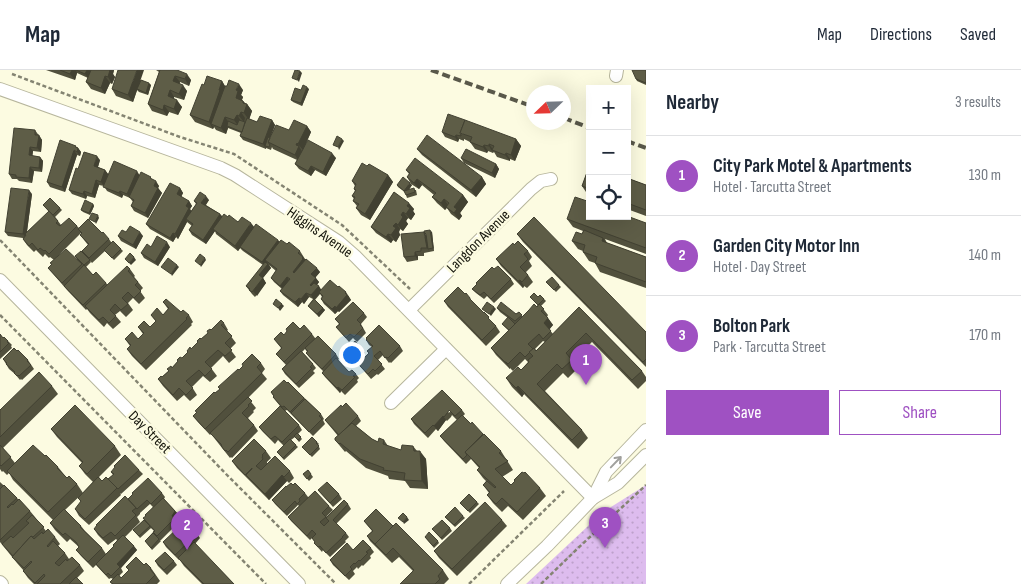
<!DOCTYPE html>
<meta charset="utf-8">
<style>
body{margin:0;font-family:"Sofia Sans Condensed",sans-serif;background:#f2f2f3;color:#1f2937}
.controls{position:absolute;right:15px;top:15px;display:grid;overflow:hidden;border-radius:0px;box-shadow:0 5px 20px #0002}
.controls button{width:45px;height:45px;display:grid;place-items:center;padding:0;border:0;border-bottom:1px solid #e0e1e3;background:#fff;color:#1f2937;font:25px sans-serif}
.compass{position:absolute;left:526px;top:15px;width:45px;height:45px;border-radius:50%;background:#fff;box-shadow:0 5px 20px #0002;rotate:247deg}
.you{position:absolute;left:351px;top:284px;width:18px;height:18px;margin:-12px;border:4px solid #fff;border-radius:50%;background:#1a73e8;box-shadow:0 0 0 8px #1a73e833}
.badge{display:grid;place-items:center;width:32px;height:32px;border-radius:50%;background:#9f51c2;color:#fff;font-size:16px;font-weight:700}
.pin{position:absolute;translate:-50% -41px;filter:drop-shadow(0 1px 2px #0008)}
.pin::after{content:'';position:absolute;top:26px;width:18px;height:15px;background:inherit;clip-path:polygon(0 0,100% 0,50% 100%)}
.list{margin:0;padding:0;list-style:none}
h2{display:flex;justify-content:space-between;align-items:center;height:65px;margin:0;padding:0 20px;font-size:21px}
h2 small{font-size:16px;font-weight:400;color:#747a83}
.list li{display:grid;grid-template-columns:32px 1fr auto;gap:15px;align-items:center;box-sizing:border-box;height:80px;padding:0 20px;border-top:1px solid #e0e1e3}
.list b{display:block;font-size:19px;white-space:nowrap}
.list p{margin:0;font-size:16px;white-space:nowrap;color:#747a83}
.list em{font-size:16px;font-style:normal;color:#747a83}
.actions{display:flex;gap:10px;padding:15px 20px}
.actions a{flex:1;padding:11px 0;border:1px solid #9f51c2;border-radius:0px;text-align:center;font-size:18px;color:#9f51c2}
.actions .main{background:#9f51c2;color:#fff}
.icon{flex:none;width:28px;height:28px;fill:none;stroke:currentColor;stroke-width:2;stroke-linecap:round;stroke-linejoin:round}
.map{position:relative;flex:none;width:646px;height:514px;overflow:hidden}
header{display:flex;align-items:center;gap:30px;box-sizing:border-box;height:70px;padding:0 25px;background:#fff;border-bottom:1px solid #e0e1e3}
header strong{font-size:24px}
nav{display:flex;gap:28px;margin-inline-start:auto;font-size:18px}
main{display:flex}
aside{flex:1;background:#fff}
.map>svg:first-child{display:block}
.park{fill:url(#park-dots)}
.pitch{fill:#ddbcee}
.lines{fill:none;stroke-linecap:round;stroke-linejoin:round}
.minor-casing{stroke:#b7b69d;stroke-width:14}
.path{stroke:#848472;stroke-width:2.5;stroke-dasharray:4 2.5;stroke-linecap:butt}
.minor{stroke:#fff;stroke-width:12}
.rail{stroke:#59584a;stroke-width:4;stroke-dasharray:8 4;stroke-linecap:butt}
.wall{fill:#51503d;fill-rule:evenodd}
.shaded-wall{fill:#424132}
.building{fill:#5e5d47;stroke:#424132}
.oneway{stroke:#a0a09d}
.labels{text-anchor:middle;stroke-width:5;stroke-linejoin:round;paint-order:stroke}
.street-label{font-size:15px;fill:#121209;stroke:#fcfbe1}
</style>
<header>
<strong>Map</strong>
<nav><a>Map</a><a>Directions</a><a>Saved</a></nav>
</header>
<main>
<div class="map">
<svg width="646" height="514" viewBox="0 0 646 514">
<defs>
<pattern id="park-dots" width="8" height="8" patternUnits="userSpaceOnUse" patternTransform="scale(1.25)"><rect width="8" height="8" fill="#ddbcee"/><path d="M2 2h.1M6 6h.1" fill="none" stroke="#bda1cb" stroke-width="1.8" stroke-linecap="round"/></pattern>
</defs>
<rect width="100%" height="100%" fill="#fcfbe1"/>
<path class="park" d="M646,415V514H526L603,442Z"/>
<path class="pitch" d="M646,467V514H643C641,498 642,483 646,467Z"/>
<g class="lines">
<g class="minor-casing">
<g id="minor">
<path d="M616,6L617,0"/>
<path d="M0,19L221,98L235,105L339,172L355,186L593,428"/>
<path d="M0,210L299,514"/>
<path d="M409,240L531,119L541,111L551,109"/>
<path d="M391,333L446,279"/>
<path d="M593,428L606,402L646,360"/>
<path d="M0,512L2,514"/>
<path d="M507,514L547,476L593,428L618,413L646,385"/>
</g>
</g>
<g class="path">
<path d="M12,4L180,67L234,84L342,155L410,219"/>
<path d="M0,170L227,405L336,514"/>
<path d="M0,245L266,514"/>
<path d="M469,514L564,421"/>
<path d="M541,514L577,479L646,415"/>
</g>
<use href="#minor" class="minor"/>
<g class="rail">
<path d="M431,0L534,37"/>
<path d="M564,48L590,58"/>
<path d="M627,71L646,78"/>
</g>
</g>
<g class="wall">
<path d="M46,0H114L113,4L115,7L112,14L110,13L105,24L91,19L86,12L88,8L77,3L75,10Z"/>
<path d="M156,0H177L191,10L189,16L180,12L179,14L187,21L184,30L174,27V29L182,37L178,45L169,42L167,46L152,41L148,34L159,2Z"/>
<path d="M646,0V15L637,11L636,9Z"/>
<path d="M141,10L151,15L148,25L139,22L137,20L133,32L116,26L112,19Z"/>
<path d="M222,11L225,16L243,20L241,25L243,27L242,30L246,34H247L252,41L249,49L257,52L272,50L275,55L270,68L289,60L307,56L311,62L304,78L336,88L326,106L315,100L311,106L299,99L295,94L297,90L273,79L272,77L271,80L266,78V79L243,70L240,66L241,63L228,58L226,64L216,60L214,57L213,59L195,52L190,45L204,15Z"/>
<path d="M309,19L302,36L293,32L291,30L301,20Z"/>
<path d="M35,60L42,70L41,82L33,81L32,86L40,87L43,91L42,102L34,101L32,113L19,111L17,109H12L9,104Z"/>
<path d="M442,62L516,69L521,76L515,91L510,89V91L497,87L494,82L493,83L488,81L487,83L475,79L470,72L464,69V71L459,69L458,72L445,67Z"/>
<path d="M77,77L78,78L81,82L80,86L77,85L65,122L50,117L47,112Z"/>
<path d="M417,79L482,107L486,114L476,127L422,85Z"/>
<path d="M461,88L496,94L499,99L495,108L464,93Z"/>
<path d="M100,90L98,97L105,100L108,104L139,105L152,109L159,116L158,118L162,123L148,148L134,141L131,136L133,132L130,128L123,125L122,128L107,121L104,116L99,115L95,128L87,126L86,129L72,124L69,120L78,99Z"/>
<path d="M590,94V125H588L582,116Z"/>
<path d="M367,96L388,105L393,112L370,150L361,145L356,138L357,136L353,131L354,129L352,126L355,121L354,119L355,116L352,111Z"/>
<path d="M406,100L463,125L468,132L460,143L462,146L459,150L451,144L447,138L445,140L437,133L432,127L434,125L422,115L419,119L411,114L407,107L409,104Z"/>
<path d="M627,108L646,115V146L627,139Z"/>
<path d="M397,115H412L409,120H416L417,125L407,128L405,122L398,117Z"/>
<path d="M180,118L183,123L181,127L189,131L192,136L190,139L191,141L196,134L194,131L209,130L206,135L220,144L222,147H228L238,152L254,157L280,172L300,181L305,189L320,202L315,208L319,212L317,215L321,220L349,226V227L351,230L339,242L338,241L335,244L324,234L321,229L322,227L320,224L315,230L325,240L319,247L308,236L313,229L309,227L304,234L302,232L298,237L283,225L280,221L282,219L274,212L271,208L276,201L269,195L271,198L263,208L266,213L255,227L252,224L246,216L263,195L243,181L240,178L238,181L216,164L215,161L206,174L192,165L189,160L192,156L187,152L178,169L176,167L173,172L150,159L146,154Z"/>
<path d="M394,122L414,139L413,141L415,144L411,150L408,148L406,151L408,154L403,161L400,159L399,162L400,165L396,172L393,170L391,173L376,163L371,157Z"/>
<path d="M32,124L27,162L49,142L43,135L60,138L62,140L55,147L61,155L77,156L79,158L102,163L109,169L111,172L121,179L123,181L114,190L105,181L92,193L82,181L88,175L80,165L81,164V163L54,190L50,187L49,188L45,184L43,187L36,180L34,182L27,175L23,169V168L8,166L5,162Z"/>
<path d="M93,134L94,136L90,145L83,142L81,140Z"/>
<path d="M567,149L646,153V184L605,169L607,173L646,187V218L600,202L595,193L589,191L583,182V181L578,179L572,171L582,164L583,161L573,157Z"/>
<path d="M126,162L143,166L136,179L121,171L118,166Z"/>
<path d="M432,162L434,181L424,183V186H418V190L407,192L404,187Z"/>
<path d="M517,164L646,262V297L523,172Z"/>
<path d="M514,175L528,181L532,187L529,191L532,196L526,202L533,212L527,218L524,216L523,218L501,196L496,189Z"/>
<path d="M151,177H170L158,196L144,188L141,183Z"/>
<path d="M75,186L90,190L91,192L86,197L93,205L106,213L108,215L130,199L135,206L134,207L143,218L140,221L145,228L139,234L133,228L128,233L133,240L126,247L120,241L115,245L121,252L113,259L107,253L104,257L90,243L87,239L86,240L67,220L48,198L77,189Z"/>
<path d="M494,199L511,209L514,214L494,233L487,226L484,229L476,223L472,219Z"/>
<path d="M546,212L559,215L561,217L556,222Z"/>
<path d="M530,227H538L544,229L546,231L541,236L548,245L547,247L553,255L549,259L553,264L579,237L642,301L646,307V311L638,319L592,272L573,291L578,298L568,308L563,303L545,321L582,360L588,368L578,379L524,324L522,327L512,317L506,308L521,300L528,292L525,289L513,301L510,298V299L496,285L491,278L509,261L502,254L508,248L500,242L497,238L516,244L519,242L523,247L538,235ZM543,271L545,272L536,281L535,279Z"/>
<path d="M444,231L475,235L496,256L500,262L486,276L448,237Z"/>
<path d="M163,232L181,242L189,245L193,252L191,254L192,255L146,300L132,286L127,279L130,276L125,269H138L143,264L138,257H150L156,251L151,245H163L168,239Z"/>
<path d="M364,243L367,247L361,254L366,263L357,272L353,268L349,272L336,257L339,254L335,249Z"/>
<path d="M224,253L228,260L227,261L236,273L230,279L236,287L229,293L223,286L211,298L217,306L210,312L203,306L192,317L197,325L190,331L184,325L177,331L163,316L158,309L162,307L211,260Z"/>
<path d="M300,259L312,264L315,268L336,284L339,289L338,290L349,302L356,304L359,308L357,310L358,312L345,325L341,321L340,323L325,307L322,303L323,301L309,287L306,283L307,282L305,279L302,282L313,294L316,298L313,301L315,303L299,318L285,304L282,299L286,295L276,284L281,278L274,269Z"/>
<path d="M0,264L3,268L8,271L12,275L11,276L12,278L0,289Z"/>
<path d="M366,270L400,276L403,281L391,293L390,292L389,293L383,285L378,290L385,299L378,305L377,304L371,309L358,294L369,284L367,281L372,277L369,275Z"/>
<path d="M361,278L365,283L350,296L341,284Z"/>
<path d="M3,289L28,290L34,299L22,310L21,309L20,310L15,304L9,299Z"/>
<path d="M261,293L265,299L262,303L267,309L248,328L256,338L253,341L254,342L248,348L254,355L258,361L232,388L231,387L230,388L211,364L210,365L198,352L193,346L239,300Z"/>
<path d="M288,312L321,344L324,349L323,350L325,354L313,366L287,340L285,341L299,355L302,360L298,364L302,369L299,372L295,367L291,370L298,377L284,390L277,382L284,376L278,370L275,374L262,361L259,357L280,336L273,327H274L271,322Z"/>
<path d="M52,316L58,324L3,378L15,393L45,386L58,397L67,408L77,414L83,423L65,440L81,456L85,461L102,478L106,484L114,476L117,470L116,469L108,475L98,465L94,459L128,429L162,423L165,427L164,429L179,445L176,449L178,453L160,471H161L152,480L145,471L154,461L150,457L151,458L140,468L133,460L144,450L153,437L150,434L140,443V444L137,447L140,452L125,467L137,480L121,498L123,502L119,506L121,508L129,500L126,497L144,495L151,498L160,511L157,514H112L110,512L113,509L111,508L109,509L96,495L93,498L81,486L76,480L79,477L70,469L67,472L55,460L50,453L53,450L13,410L9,403L7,405L3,401L2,402L0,399V340Z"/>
<path d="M342,337L358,346L361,351L356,356L372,369L378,372L384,370L388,376L401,380L413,376L417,381L426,389L428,419L410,418L405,411L389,409L388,406L366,398L346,381L345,382L335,370L338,366L325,350Z"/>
<path d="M462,340L465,344L463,346L471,354L483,364L501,381L513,400L502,407L511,415L540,418L546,426L523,450L508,436L502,442L493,433L487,425L489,423L483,415L486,411L483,408L477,400L479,398L471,389L466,394L444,371L440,366L457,350L452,345L451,347L447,351L446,350L438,361L436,359L428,368L414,354L411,349Z"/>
<path d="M51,359L115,376L121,385L99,407L102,411L108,409L113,405L111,402L139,400L143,404L121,424L120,423L121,425L89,455L79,446L75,439L81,432L78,428L93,412L85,404L79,396L82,393L57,367Z"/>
<path d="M317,372L319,374L318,375L320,379L312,387L302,377Z"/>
<path d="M266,381L271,388L267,392V394L290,401L294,408L289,413L287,411L269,430L237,398L232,391Z"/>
<path d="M308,400L313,407L309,411L303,404Z"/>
<path d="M0,412L17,428L30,441L35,447L46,461L55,467L60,474L58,476L65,483L69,489L80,495L84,501L77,508L83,514H34L28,508L23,501H24L17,493L0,472Z"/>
<path d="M293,415L305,423L308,427L329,436L333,440L326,447L348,434L351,439L336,454L346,463L349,467L345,471L346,472L330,487L323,480L322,482L314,473L315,472L312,468L315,465L310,470L291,451L288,447L299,436L298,435L287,446L275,434L272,430L286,417Z"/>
<path d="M318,420L339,424L342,429L333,437Z"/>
<path d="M477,432L479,434L470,443L460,433Z"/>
<path d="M463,446L465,448L455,457L445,447Z"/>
<path d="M502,450L507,456L457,506L439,488L434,481Z"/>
<path d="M364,451L393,456L443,500L449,509L444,514H400L413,501L399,487L392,493L370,471L367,466L372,461Z"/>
<path d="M450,458L452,461L442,470L432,459Z"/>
<path d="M186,459L197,464L200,468L195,474L234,514H202L184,496L179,489V490L166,477L163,472Z"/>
<path d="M425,467L438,471L439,473L434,478Z"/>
<path d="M371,478L374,482L370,486L371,488L363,496L362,495L358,499L357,497L353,501L355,504L349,510L333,495L330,490Z"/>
<path d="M155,491H174L177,495L167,505L158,496Z"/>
</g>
<g class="shaded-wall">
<path d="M72,0H76L77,3L75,10L70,4Z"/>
<path d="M87,0H91L88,8L85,4Z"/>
<path d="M108,0H114L113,4L115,7L112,14L108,7Z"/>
<path d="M137,0H144L133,32L128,25Z"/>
<path d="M300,1L302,3L299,12L297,10Z"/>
<path d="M187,4L191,10L189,16L185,9Z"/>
<path d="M105,6L110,13L105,24L101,18Z"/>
<path d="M175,6L180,12L178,18L173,11Z"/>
<path d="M222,11L226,18L211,54L214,57L213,59L209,52Z"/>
<path d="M149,13L151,15L148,25L146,23Z"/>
<path d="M239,14L243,20L241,25L243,27L240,34L236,28V20Z"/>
<path d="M183,15L187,21L184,30L179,24Z"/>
<path d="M307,17L309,19L302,36L301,33Z"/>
<path d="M170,20L174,27L172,33L168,26Z"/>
<path d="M177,30L182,37L178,45L174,39Z"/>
<path d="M243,31L247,36V34L252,41L249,50L244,43L243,33Z"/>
<path d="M164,35L169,42L167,46L163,40Z"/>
<path d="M241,42L245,48L244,52L239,46Z"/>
<path d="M237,45L241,51L239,57L234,50Z"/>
<path d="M225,47L230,54L227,56L228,58L226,64L221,58Z"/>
<path d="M272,50L275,55L267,76H265L266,78V79L263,74Z"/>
<path d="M307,56L311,62L303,80L298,74Z"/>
<path d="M39,65L42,70L41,82L37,78Z"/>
<path d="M456,65L459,69L458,72L455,67Z"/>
<path d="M342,69L344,71L339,80L338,77Z"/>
<path d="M516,69L521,76L515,91L511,85Z"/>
<path d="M297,73L303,83L299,91L295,85L296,75Z"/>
<path d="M489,74L494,81L492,80L493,83L489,76Z"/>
<path d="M484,75L488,81L487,83L483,77Z"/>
<path d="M76,76L78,79V78L81,82L80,86L77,82Z"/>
<path d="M30,77L33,81L32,90L29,85Z"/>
<path d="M74,80L77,85L65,122L62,117Z"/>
<path d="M332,83L336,88L326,106L323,102Z"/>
<path d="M506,83L510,89V91L505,85Z"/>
<path d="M97,86L100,90L97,100L94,96Z"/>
<path d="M40,87L43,91L42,102L39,98Z"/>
<path d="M496,94L499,99L495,108L492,103Z"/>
<path d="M311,96L315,100L311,106L308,101Z"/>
<path d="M30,97L34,101L32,113L29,108Z"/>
<path d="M105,100L108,104L104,116L101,112Z"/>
<path d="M137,101L140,106L130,128L127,124Z"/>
<path d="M388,105L393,112L370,150L365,144Z"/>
<path d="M482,107L486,114L476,127L471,120Z"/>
<path d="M417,109L422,115L419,119L414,113Z"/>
<path d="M96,110L99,115L95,128L92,124Z"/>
<path d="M156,111L159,116L157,120L154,116Z"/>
<path d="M410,113L412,115L406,123L404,121Z"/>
<path d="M158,118L162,123L148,148L145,143Z"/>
<path d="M180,118L183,123L180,129L177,124Z"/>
<path d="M29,120L32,124L26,168L23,164Z"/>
<path d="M84,121L87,126L86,129L83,124Z"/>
<path d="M120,121L123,125L122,128L119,123Z"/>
<path d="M463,125L468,132L460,143L462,146L459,150L454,143V137Z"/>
<path d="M206,126L209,130L204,137L201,133Z"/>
<path d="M444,129L448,135L445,140L441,133Z"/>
<path d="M189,131L192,136L190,139L192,142L186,149L187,152L178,169L175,164L186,136Z"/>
<path d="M409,133L414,139L413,141L415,144L411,150L406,144L407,136Z"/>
<path d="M93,134L94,136L90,145L89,143Z"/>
<path d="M403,142L408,148L406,151L408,154L403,161L398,155L401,145Z"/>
<path d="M220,144L224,148L213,159L215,161L206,174L203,170Z"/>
<path d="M98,145L99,148L96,154L95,152Z"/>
<path d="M251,153L255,158L238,181L235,176Z"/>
<path d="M396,153L400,159L399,162L400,165L396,172L391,165L393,156Z"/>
<path d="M430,160L432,162L434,181L433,178Z"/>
<path d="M140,162L143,166L136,179L133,175Z"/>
<path d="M424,162L427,166L428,179L430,182L427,178Z"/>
<path d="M173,163L176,167L173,172L170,168Z"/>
<path d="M388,164L393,170L391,173L386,167Z"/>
<path d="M603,168L609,176L602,171Z"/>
<path d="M278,170L282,174L265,190L268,193L265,196L262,192Z"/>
<path d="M167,172L170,177L158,196L155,192Z"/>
<path d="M415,182L418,186V190L415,186Z"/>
<path d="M134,187L136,190L131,195L129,193Z"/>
<path d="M303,187L306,191L296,206L293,202Z"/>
<path d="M205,188L206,190L201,197L200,195Z"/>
<path d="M268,194L271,198L262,209L259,205Z"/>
<path d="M177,195L179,197L172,206L171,204Z"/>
<path d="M317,198L320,202L314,209L311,204Z"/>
<path d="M287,207L290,212L284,220L280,216Z"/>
<path d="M263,208L266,213L257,226L253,221Z"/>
<path d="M316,208L319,212L313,220L310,215Z"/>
<path d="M520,210L524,216L523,218L518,211Z"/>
<path d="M319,216L322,221L314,230L311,225Z"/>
<path d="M346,222L351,230L339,242L336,238Z"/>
<path d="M306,223L309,227L304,234L301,229Z"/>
<path d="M299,228L302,232L298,237L295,232Z"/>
<path d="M282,234L284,236L280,241L278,238Z"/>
<path d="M335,236L338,241L335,244L332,239Z"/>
<path d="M494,237L496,239L491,246L489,244Z"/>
<path d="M323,238L325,240L319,247L317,244Z"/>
<path d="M548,248L553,255L549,260L544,253Z"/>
<path d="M505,292H506L510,298V299Z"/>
<path d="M518,316L524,324L522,327L516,318Z"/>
<path d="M338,317L341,321L340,323L337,318Z"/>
<path d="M443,346L446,350L438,361L434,356Z"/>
<path d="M420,381L426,389L428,419L422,411Z"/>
<path d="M282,405L287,411L269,430L265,424Z"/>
<path d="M175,441L179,445L176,449L172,446Z"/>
<path d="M407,447L409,450L404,454L403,452Z"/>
<path d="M134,476L137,480L121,498L117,494Z"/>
</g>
<g class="building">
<path d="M60,0H72L70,4Z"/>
<path d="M76,0H87L85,4Z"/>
<path d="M91,0H110L108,7L105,6L101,18L86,12Z"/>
<path d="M118,0H137L128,25L112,19Z"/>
<path d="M160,0H177L187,4L185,9L175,6L173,11L183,15L179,24L170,20L168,26L177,30L174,39L164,35L163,40L148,34Z"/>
<path d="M295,0L300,1L297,10L292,8Z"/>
<path d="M632,0H646V13L636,9Z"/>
<path d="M207,6L222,11L219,20H220L209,52L190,45L202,14L204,15Z"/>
<path d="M141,10L149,13L146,23L137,19Z"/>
<path d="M229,10L239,14L236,20L238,21L236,28L243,31V33L247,34L244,43L241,42L239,46L237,45L234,50L225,47L221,58L211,54L225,16H227Z"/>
<path d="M303,15L307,17L301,33L291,30L295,18L301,20Z"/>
<path d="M448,44L465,50L460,63L461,65V66L456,65L455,67L442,62Z"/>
<path d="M260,46L272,50L263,74L240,66L247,48L257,52Z"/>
<path d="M239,50L245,52L242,62L227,56L228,51L237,55Z"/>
<path d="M294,50L307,56L298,74L297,73L296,75L299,76L295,85L268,72L276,55L289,60Z"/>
<path d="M465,50L516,69L511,85L506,83L505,85L492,80L494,76L489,74V76L484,75L483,77L470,72L472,67L460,63Z"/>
<path d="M14,58L35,60V65H39L37,78L30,77L29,85L40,87L39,98L30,97L29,108L16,107V105L9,104Z"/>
<path d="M427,65L482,107L471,120L417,79Z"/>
<path d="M337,66L342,69L338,77L333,75Z"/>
<path d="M268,67L270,68L268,72L270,75L269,77L265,76Z"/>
<path d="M60,70L76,76L75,77L78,78L77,82L74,80L62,117L47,112Z"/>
<path d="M308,70L332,83L323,102L311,96L308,101L295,94Z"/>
<path d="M466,79L496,94L492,103L461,88Z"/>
<path d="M84,82L97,86L94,96L105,100L101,112L96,110L92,124L84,121L83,124L69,120L76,98L78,99Z"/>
<path d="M415,88L463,125L454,137L457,139L454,143L446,137L449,133L444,129L441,133L432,127L436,123L417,109L414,113L407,107L410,103L406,100Z"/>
<path d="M114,91L137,101L127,124L120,121L119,123L103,117Z"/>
<path d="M362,93L367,96L369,94L388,105L365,144L356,138L359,134L353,131L355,127L352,126L356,120L354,119L356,114L352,111Z"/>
<path d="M590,94V119L582,116Z"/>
<path d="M141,102L151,107L150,108L156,111L154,116L158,118L145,143L131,136L134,130L129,127Z"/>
<path d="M403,107L410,113L404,121L397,115Z"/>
<path d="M627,108L646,115V140L627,133Z"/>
<path d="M170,113L180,118L177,124L189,131L186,136L189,138L175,164L173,163L170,168L146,154Z"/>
<path d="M11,118L29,120L23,164L5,162Z"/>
<path d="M414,118L415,122L406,125L404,121Z"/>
<path d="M200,122L206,126L201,133L220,144L203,170L189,160L193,154L186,149L197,133L194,131Z"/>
<path d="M394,122L409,133L407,136L410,138L406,144L403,142L401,145L403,147L398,155L396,153L393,156L396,158L391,165L388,164L386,167L371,157Z"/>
<path d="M575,127L590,132V146H627L646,153V178L567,149Z"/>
<path d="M50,128L60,138L53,145L43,135Z"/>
<path d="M85,130L93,134L89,143L81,140Z"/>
<path d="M49,141L58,151L56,153L60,156L69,148L77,156L49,184L45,180L44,181L40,178L38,180L32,173L29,176L23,169L26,165L25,164Z"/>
<path d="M92,143L98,145L95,152L89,149Z"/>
<path d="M224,144L228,147L229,145L238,152L242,147L251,153L235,176L213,159Z"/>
<path d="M534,147L646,262V289L643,292L517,164Z"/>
<path d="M88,149L102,163L103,162L109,169L89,188L82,181L89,174L80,165L82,163L78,159Z"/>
<path d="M256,154L278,170L262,192L240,177Z"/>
<path d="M130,156L140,162L133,175L118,166L122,160L126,162Z"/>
<path d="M430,160L433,178L428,179L426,164L424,162L425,164L424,161Z"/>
<path d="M584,160L603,168L602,171L646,187V212L595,193L597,187L583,182L585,175L572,171L576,162L582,164Z"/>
<path d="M424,162L427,178H421V181L415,182V186L404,187L401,164Z"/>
<path d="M157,166L167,172L155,192L141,183L147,174L151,177Z"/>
<path d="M281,170L287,174L289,172L300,181L298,183L303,187L302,188L303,189L293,202L294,203L306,189L317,198L311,204L316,208L310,215L311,216L314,213L319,216L311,225L306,223L301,229L299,228L295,232L280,221L290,209L287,207L280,216L271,208L277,199L265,190Z"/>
<path d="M113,171L121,179L112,188L104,180Z"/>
<path d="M518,171L528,181L524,184L528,189L520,197L528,205L522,212L520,210L518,211L496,189L513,173L514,175Z"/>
<path d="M66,179L82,194L62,213L48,198L52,194L50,193Z"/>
<path d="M81,181L90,190L84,195L75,186Z"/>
<path d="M130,183L134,187L129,193L125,189Z"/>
<path d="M200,184L205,188L200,195L195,191Z"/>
<path d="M168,188L177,195L171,204L161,197Z"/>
<path d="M265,192L268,194L259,205L263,208L252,222L249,220L250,219L246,216Z"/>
<path d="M84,195L93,205L96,202L106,213L83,235L64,216Z"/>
<path d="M127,196L130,199L128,201L138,212L135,215L141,221L134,228L128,222L122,228L128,234L121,240L115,234L110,240L116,246L109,253L103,247L99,250L85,236Z"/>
<path d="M498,196L511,209L491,229L484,222L480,225L472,219L477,214L476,213L492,197L494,199Z"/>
<path d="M552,207L559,215L554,220L546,212Z"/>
<path d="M330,210L338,217L339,216L346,222L345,223L347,225L336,238L335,236L332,239L321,229L323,226L319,222Z"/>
<path d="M458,217L465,224L466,223L470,228V229L484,243V242L489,247L488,248L496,256L482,270L444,231Z"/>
<path d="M534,223L538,227L540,225L544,229L538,235L530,227Z"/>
<path d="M166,229L181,242L183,240L189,245L186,248L187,249L141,294L127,279L131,275L125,269L132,262L138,269L144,263L138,257L144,251L150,257L156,251L151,245L157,238L163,245L169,238L163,232Z"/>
<path d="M276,229L282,234L278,238L273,234Z"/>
<path d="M314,229L323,238L317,244L308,236Z"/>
<path d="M353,232L364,243L357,250L361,254L360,255L363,258L354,267L350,264L346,268L336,257L340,254L335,249Z"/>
<path d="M487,232L494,237L489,244L482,239Z"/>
<path d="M501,232L516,244L519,242L522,245L515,251L497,238Z"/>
<path d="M534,234L537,237L539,234L544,239L541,241L548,248L544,253L551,261L543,269L539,264L528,274L533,279L525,287L520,282L508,294L506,292H505L491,278L529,240Z"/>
<path d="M579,237L642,301L632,310L586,263L566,283L572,290L562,299L557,294L537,314L582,360L572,370L518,316L516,318L506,308L518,297L521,300L529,292L528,290L533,286L529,282L534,278L536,281Z"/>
<path d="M508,247L515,254L509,260L502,254Z"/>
<path d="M221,250L224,253L221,255L232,266L225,273L232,280L225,286L218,280L205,292L212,299L205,306L199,300L186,311L193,318L186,325L179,318L173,325L158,309L161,306L162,307L169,301L167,299L171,296L172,298L178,291L177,290L180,287L182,288L188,282L187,281L190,277L191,279L198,272L197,271L200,268L201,269L208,263L207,261L210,259L211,260Z"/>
<path d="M293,252L300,259L304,255L312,264L284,292L276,284L282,278L274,269L281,262L284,265L287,261L286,259Z"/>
<path d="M379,255L400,276L388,288L386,287L385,288L380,281L374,286L382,294L375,301L373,299L368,304L358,294L369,283L367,281L373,276L366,270L367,269L366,268Z"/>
<path d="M0,264L3,268L4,267L8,271L7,272L9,273L0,282Z"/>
<path d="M318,266L336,284L322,299L306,283L308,281L305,278Z"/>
<path d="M355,271L361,278L347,291L341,284Z"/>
<path d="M14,278L17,281L18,280L28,290L27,291L31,295L19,306L18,305L17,306L14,303L15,302L6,294L7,293L3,289Z"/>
<path d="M301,281L313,294L310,297L312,298L296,314L282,299Z"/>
<path d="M252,284L261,293L257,297L262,303L205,359L193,346L197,342L195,341L214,322L215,323L220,319L218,317L238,299L239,300L243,296L242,294Z"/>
<path d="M336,288L349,302L352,300L356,304L353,306L355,307L342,320L338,317L337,318L322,303Z"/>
<path d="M39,302L52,316L0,367V340Z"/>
<path d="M284,310L287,313L288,312L304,328L290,342L284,336L282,337L273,327L274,326L271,322Z"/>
<path d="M442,320L462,340L455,346L449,340L448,342L444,347L443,346L434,356L433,355L425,363L411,349Z"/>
<path d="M248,327L252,331L248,335L249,336L242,343L254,355L228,382L226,380L225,381L222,377L221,374L210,363Z"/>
<path d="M305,329L321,344L319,346L322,349L309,362L291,343Z"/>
<path d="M346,333L358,346L339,365L325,350L341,335L342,337Z"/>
<path d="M75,335L115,376L87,404L79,396L83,392L51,359Z"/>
<path d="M280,336L299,355L282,372L275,366L271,369L259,357Z"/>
<path d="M462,345L471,354L472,352L483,364L465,382L467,385L463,389L440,366Z"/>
<path d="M352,353L372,369L378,372L379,368L384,370L383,374L401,380L402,375L413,376L414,381H420L422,411L404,410L405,403L383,400L384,398L360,389L340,373L339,374L335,370V368Z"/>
<path d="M297,363L301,367L298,370L294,366Z"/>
<path d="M484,364L501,381L499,383L508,391L495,399L511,415L515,411L514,410L522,402L524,403L525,402L540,418L517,442L502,428L496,434L487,425L490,422L483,415L487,411L495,418L496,417L477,400L480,397L465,382Z"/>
<path d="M312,367L317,372L316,373L319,376L310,385L302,377Z"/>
<path d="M254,369L266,381L262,385L263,386L262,387L263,389L256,396L261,400L275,386L290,401L284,407L282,405L265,424L246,405L252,399V398L245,405L232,391Z"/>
<path d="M290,369L296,375L283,388L277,382Z"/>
<path d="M0,375L11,387L1,396L0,395Z"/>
<path d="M33,375L45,386L46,385L58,397L57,398L67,408L69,406L77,414L48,442L7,401Z"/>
<path d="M125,385L139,400L118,419L108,409L114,404L111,402L115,397L114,396Z"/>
<path d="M308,400L311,404L307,409L303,404Z"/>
<path d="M98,407L102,411L106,407L117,418L85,449L75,439L81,431L78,428Z"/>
<path d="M148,408L162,423L151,434L147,430L137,439L128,429L133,424L132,423Z"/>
<path d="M327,412L339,424L330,433L318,420Z"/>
<path d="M291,413L293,415L295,413L305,423L299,429L300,431L297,434L295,431L284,442L272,430L286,416V417Z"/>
<path d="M4,415L17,428L7,437L8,438L12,434L13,435L19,429L30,441L0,470V419Z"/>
<path d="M315,421L329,436L322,443L326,447L320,452L324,456L329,451L326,448L344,430L348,434L333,450L346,463L342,467H343L326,483L320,476L318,477L314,473L315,472L312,468L316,464L312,460L307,466L288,447Z"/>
<path d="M469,424L477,432L468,441L460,433Z"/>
<path d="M125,426L136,438L132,441L136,445L115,466L111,462L103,468L94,459L97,455H96Z"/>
<path d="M163,428L175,441L172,446L175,448L157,466L153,462L155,461L143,448L146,446L145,445Z"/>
<path d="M485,432L502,450L452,499L434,481Z"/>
<path d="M455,437L463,446L454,455L445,447Z"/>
<path d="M64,439L81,456L80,457L102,478L88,492L76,480L79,477L76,472L65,463L63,465L50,453Z"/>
<path d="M376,439L393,456L375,474L376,475L367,466L373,461L364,451Z"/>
<path d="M403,443L407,447L403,452L398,448Z"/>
<path d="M32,445L44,457L33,467L31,466L13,486L2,474L11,466L13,468L29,453L26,451Z"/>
<path d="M144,450L150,456L139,466L133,460Z"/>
<path d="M442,450L450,458L441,468L432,459Z"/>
<path d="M396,453L443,500L438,506L440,509L435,514H400L414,500L393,478L386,485L375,474Z"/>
<path d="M181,455L186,459L190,456L197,464L175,485L163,472Z"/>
<path d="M48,459L55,467L47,476L48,477L53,471L65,483L55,493L59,496L66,489L67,491L72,487L80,495L60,514H37L45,506L44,504L35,513L23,501L32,492L31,491L24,498L12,487L31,466L34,469L42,462L43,464Z"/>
<path d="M429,462L438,471L433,476L425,467Z"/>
<path d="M153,463L159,469L151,478L145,471Z"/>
<path d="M123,465L134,476L117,494L120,497L111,506L108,503L106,505L96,494L114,476L113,475Z"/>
<path d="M363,470L371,478L366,482L368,483L360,491L359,490L355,494L354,493L350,497L352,499L345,506L330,490L347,473L353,480Z"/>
<path d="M194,472L234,514H204L178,488Z"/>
<path d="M165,482L174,491L164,500L155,491Z"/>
<path d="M136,487L144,495L146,493L151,498L150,499L155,505L146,514H113L110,512L118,504L121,508L129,500L126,497Z"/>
<path d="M76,507L83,514H69Z"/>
</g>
<defs><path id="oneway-shaft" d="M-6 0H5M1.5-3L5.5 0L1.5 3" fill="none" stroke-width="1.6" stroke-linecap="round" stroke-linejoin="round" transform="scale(1.25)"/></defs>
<use class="oneway" href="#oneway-shaft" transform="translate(616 392) rotate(-46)"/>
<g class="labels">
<g class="street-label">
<text transform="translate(320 162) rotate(35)" y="5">Higgins Avenue</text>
<text transform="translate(478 171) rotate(-45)" y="5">Langdon Avenue</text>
<text transform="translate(150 362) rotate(45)" y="5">Day Street</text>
</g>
</g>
</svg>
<div class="controls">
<button>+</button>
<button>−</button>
<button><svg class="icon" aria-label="locate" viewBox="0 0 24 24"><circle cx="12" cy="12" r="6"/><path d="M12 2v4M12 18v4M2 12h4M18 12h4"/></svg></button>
</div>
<svg class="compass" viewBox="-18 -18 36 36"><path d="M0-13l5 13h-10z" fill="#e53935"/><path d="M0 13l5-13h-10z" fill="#747a83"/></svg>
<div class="you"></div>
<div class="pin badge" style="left:586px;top:315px">1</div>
<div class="pin badge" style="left:187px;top:480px">2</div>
<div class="pin badge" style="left:605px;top:478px">3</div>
</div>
<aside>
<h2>Nearby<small>3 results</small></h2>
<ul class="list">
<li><span class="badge">1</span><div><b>City Park Motel &amp; Apartments</b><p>Hotel · Tarcutta Street</p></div><em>130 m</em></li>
<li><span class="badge">2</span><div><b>Garden City Motor Inn</b><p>Hotel · Day Street</p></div><em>140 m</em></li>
<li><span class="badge">3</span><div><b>Bolton Park</b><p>Park · Tarcutta Street</p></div><em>170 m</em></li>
</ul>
<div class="actions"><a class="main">Save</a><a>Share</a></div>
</aside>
</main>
